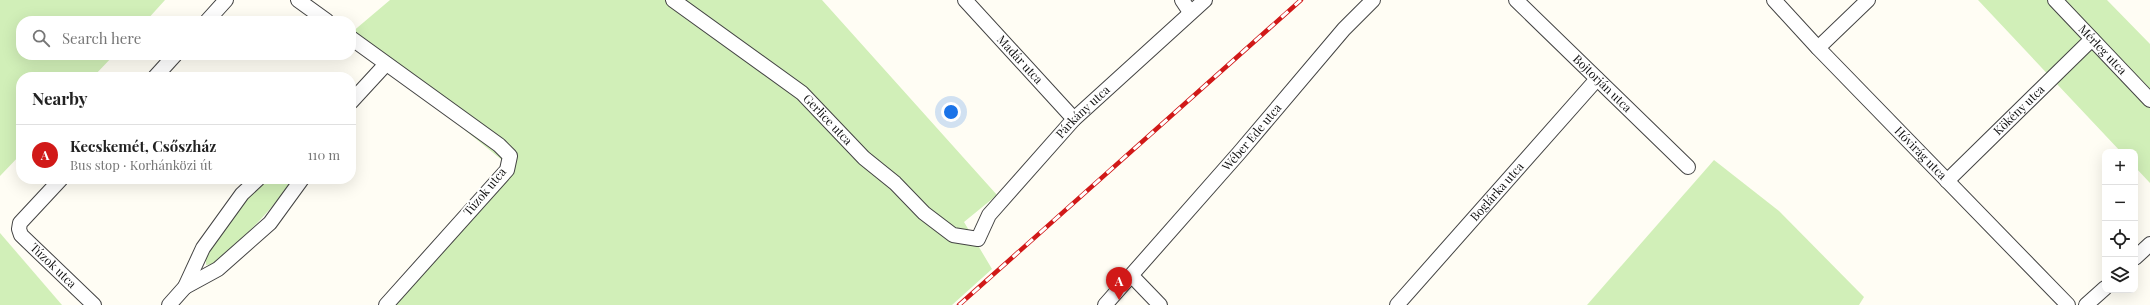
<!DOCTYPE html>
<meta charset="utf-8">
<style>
body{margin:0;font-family:"Playfair Display",serif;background:#f2f2f2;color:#222}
.controls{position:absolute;right:12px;bottom:12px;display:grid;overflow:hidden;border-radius:8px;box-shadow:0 4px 16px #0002}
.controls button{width:36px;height:36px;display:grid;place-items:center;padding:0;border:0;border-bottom:1px solid #e0e0e0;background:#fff;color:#222;font:20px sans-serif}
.you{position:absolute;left:951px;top:112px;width:14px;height:14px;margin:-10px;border:3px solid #fff;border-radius:50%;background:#1a73e8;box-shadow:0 0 0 6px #1a73e833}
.badge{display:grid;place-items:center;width:26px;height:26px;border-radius:50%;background:#d11918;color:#fff;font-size:13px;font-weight:700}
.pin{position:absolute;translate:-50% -33px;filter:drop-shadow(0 1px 2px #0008)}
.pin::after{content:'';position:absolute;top:21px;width:14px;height:12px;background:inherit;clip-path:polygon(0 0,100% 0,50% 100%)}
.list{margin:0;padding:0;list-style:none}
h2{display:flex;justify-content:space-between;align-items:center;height:52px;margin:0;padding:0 16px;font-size:17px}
h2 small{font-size:13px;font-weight:400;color:#767676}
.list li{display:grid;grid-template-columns:26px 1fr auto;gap:12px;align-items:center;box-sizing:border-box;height:60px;padding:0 16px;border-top:1px solid #e0e0e0}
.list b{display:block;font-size:15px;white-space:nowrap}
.list p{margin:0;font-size:13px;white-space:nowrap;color:#767676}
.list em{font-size:13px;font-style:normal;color:#767676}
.icon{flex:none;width:22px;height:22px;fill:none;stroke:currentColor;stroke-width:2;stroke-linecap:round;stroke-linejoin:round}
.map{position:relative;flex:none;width:2150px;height:305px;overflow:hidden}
.search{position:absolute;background:#fff;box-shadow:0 4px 16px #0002;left:16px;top:16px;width:340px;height:44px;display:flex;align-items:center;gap:10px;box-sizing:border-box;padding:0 14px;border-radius:16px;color:#767676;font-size:15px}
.panel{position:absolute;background:#fff;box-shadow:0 4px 16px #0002;left:16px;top:72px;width:340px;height:112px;border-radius:16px}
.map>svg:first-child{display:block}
.green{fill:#d1efb8}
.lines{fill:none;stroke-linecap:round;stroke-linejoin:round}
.minor-casing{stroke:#434343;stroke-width:16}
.minor{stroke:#fff;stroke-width:14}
.rail-casing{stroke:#d11918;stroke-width:4.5}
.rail{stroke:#fff;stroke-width:3;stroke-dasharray:9;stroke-linecap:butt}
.labels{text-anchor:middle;stroke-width:4;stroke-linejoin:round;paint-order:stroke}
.street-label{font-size:12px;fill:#101010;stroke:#fff}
</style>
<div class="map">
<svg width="2150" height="305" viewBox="0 0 2150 305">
<rect width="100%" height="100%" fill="#fffdf4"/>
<g class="green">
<path d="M0,0H165L146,21H21V55H114L93,77H21V154L0,176Z"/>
<path d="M390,0H822L997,195L964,222L992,269L952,305H393L512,168L351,38V33Z"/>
<path d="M1978,0H2107L2150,44V183L2135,167V152H2121Z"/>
<path d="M1714,160L1779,211L1864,297L1859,305H1587Z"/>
<path d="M267,179H293C269,214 245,236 213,264L206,265V254L236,210Z"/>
<path d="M0,233L62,305H0Z"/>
</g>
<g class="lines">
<g class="minor-casing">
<g id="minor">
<path d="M298,0L327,21"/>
<path id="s1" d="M673,0L802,93L864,158L895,183L924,213L953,235L978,239L989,215L1074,119L1205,0"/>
<path id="s2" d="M965,0L1074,119"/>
<path d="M1182,0L1190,12"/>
<path id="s3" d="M1516,0L1688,167"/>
<path id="s4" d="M1774,0L1818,48L2068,305"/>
<path id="s5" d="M2055,0L2150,100"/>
<path d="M207,21L226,0"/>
<path d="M351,38L499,145L510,156L507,170L386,305"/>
<path d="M1818,48L1868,0"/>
<path d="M155,77L175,55"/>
<path d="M351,102L386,64"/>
<path id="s6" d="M61,179L20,223L19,229L21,235L94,305"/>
<path id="s7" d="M1947,181L2092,39"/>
<path d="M2135,258L2150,244"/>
<path d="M1132,276L1160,305"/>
<path d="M185,287L218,269L270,223L302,179"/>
<path d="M169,305L185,287L203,248L242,194L258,179"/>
<path id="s8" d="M1105,305L1239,153L1344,29L1373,0"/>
<path id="s9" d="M1397,305L1597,79"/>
<path d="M2086,305L2105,288"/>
</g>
</g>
<use href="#minor" class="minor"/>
<g class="rail-casing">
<path id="rail" d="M959,305L1301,0"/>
</g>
<use href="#rail" class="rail"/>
</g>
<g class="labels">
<g class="street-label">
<text dy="4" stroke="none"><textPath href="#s5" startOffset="69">Mérleg utca</textPath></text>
<text dy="4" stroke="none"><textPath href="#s2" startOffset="81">Madár utca</textPath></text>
<text dy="4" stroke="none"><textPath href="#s3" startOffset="120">Bojtorján utca</textPath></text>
<text dy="4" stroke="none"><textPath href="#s7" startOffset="101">Kökény utca</textPath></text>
<text dy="4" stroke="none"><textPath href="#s1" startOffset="558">Párkány utca</textPath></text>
<text dy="4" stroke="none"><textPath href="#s1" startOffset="196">Gerlice utca</textPath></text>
<text dy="4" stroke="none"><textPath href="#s8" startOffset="223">Wéber Ede utca</textPath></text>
<text dy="4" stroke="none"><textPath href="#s4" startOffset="212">Hóvirág utca</textPath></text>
<text transform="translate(485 192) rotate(-50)" y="4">Túzok utca</text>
<text dy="4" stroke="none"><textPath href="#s9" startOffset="151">Boglárka utca</textPath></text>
<text dy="4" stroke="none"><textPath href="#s6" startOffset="117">Túzok utca</textPath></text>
</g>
</g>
</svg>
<div class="controls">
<button>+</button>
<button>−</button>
<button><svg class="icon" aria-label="locate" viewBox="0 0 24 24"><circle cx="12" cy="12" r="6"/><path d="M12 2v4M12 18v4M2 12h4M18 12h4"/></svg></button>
<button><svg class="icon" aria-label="layers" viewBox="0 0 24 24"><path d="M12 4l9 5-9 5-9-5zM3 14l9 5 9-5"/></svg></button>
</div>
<div class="you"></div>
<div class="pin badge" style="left:1119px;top:300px">A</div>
<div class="search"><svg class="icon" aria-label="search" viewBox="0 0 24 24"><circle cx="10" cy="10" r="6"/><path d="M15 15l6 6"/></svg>Search here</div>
<section class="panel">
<h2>Nearby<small></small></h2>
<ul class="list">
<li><span class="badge">A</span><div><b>Kecskemét, Csőszház</b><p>Bus stop · Korhánközi út</p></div><em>110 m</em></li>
</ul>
</section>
</div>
